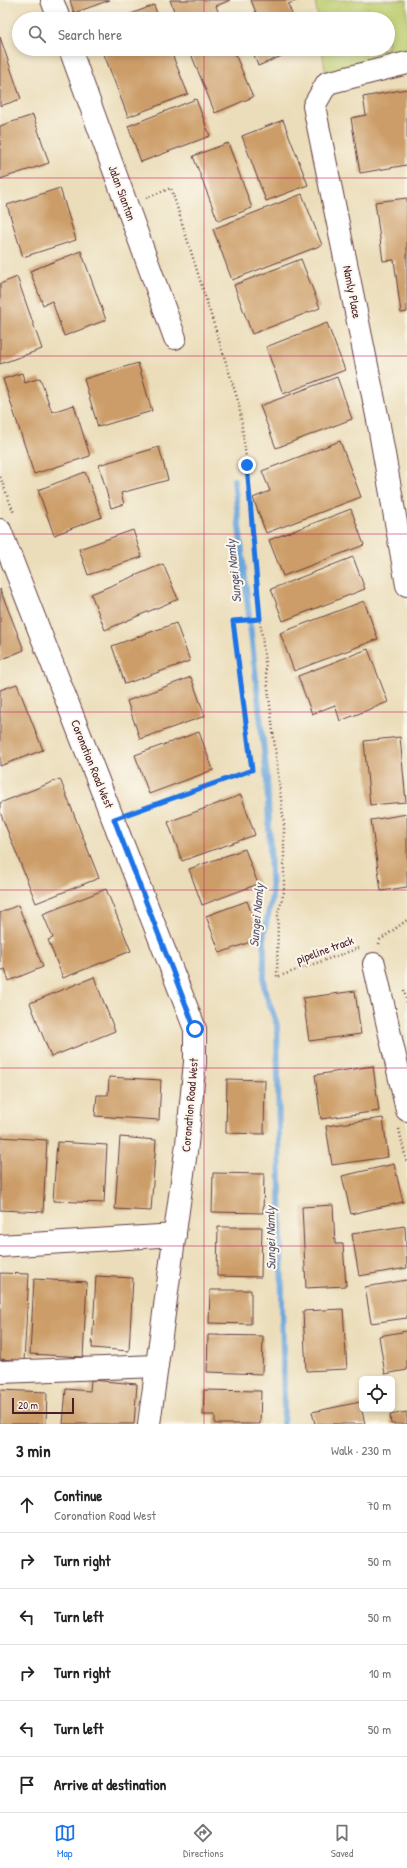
<!DOCTYPE html>
<meta charset="utf-8">
<style>
body{margin:0;font-family:"Patrick Hand",sans-serif;background:#f2f2f2;color:#222}
.controls{position:absolute;right:12px;bottom:12px;display:grid;overflow:hidden;border-radius:6px;box-shadow:0 2px 6px #0003}
.controls button{width:36px;height:36px;display:grid;place-items:center;padding:0;border:0;border-bottom:1px solid #e0e0e0;background:#fff;color:#222;font:20px sans-serif}
.scale{position:absolute;left:12px;bottom:10px;width:62px;box-sizing:border-box;padding-left:4px;border:2px solid #4a1f2b;border-top:0;font-size:11px;line-height:14px;white-space:nowrap;color:#4a1f2b;-webkit-text-stroke:3px #fbf7ec;paint-order:stroke}
.stop{position:absolute;width:12px;height:12px;margin:-9px;border:3px solid #1a73e8;border-radius:50%;background:#fff}
.stop.end{background:#1a73e8;border-color:#fff;box-shadow:0 1px 4px #0008}
.list{margin:0;padding:0;list-style:none}
h2{display:flex;justify-content:space-between;align-items:center;height:52px;margin:0;padding:0 16px;font-size:17px}
h2 small{font-size:13px;font-weight:400;color:#767676}
.list li{display:grid;grid-template-columns:26px 1fr auto;gap:12px;align-items:center;box-sizing:border-box;height:56px;padding:0 16px;border-top:1px solid #e0e0e0}
.list b{display:block;font-size:15px;white-space:nowrap}
.list p{margin:0;font-size:13px;white-space:nowrap;color:#767676}
.list em{font-size:13px;font-style:normal;color:#767676}
.icon{flex:none;width:22px;height:22px;fill:none;stroke:currentColor;stroke-width:2;stroke-linecap:round;stroke-linejoin:round}
.map{position:relative;flex:none;width:407px;height:1424px;overflow:hidden}
.search{position:absolute;background:#fff;box-shadow:0 2px 6px #0003;left:12px;right:12px;top:12px;height:44px;display:flex;align-items:center;gap:10px;box-sizing:border-box;padding:0 14px;border-radius:22px;color:#767676;font-size:15px}
.sheet{height:388px;background:#fff}
nav{display:flex;justify-content:space-around;align-items:center;box-sizing:border-box;height:56px;border-top:1px solid #e0e0e0;background:#fff;font-size:11px;color:#767676}
nav a{display:grid;justify-items:center;gap:2px}
nav .on{color:#1a73e8}
.map>svg:first-child{display:block}
.green{fill:#bdcd70;stroke:#84764e}
.lines{fill:none;stroke-linecap:round;stroke-linejoin:round}
.stream{stroke:#6ca6dc;stroke-width:6}
.building{fill:#cc9d68}
.minor-casing{stroke:#623c40;stroke-width:24}
.path{stroke:#623c40;stroke-width:2.5;stroke-dasharray:1 3;stroke-linecap:butt}
.minor{stroke:#fff;stroke-width:22}
.route{stroke:#1a73e8;stroke-width:5}
.grid{fill:none;stroke:#c2185b;stroke-width:1;stroke-opacity:0.55}
.labels{text-anchor:middle;stroke-width:4;stroke-linejoin:round;paint-order:stroke}
.street-label{font-size:12px;fill:#4a1f2b;stroke:#fbf7ec}
.water-label{font-size:13px;font-style:italic;fill:#585572;stroke:#fbf7ec}
</style>
<div class="map">
<svg width="407" height="1424" viewBox="0 0 407 1424">
<rect width="100%" height="100%" fill="#fbf7ec"/>
<filter id="ink" filterUnits="userSpaceOnUse"><feTurbulence type="fractalNoise" baseFrequency=".025" numOctaves="2"/><feDisplacementMap in="SourceGraphic" scale="8" xChannelSelector="R" yChannelSelector="G"/><feConvolveMatrix kernelMatrix="1 2 1 2 8 2 1 2 1" color-interpolation-filters="sRGB"/></filter>
<filter id="wash" filterUnits="userSpaceOnUse"><feTurbulence type="fractalNoise" baseFrequency=".012" numOctaves="4" result="noise"/><feDisplacementMap in="SourceGraphic" scale="16" xChannelSelector="R" yChannelSelector="G"/><feGaussianBlur stdDeviation="0.9" result="paint"/><feColorMatrix in="noise" values="0 0 0 0 0 0 0 0 0 0 0 0 0 0 0 0 0 1.4 0 .05"/><feComposite in="paint" operator="in"/></filter>
<g filter="url(#wash)">
<rect width="100%" height="100%" fill="#ebddb9"/>
<path class="green" d="M315,0H407V63L327,83L322,49H388V19H318Z"/>
<g class="lines">
<path class="stream" d="M234,480L267,778L272,897L264,933V988L277,1025L284,1408L283,1424"/>
</g>
<g id="blocks">
<g class="building">
<path d="M70,0H110L74,13Z"/>
<path d="M170,0H230L216,6L221,19H177Z"/>
<path d="M251,0H299L288,4L294,19H254L257,15Z"/>
<path d="M154,5L159,19H118Z"/>
<path d="M0,37L21,99L0,106Z"/>
<path d="M102,49H170L188,94L128,117Z"/>
<path d="M189,49H233L253,97L215,113Z"/>
<path d="M252,49H295L296,50L258,66Z"/>
<path d="M407,89V165L360,173L351,118L366,115L363,97Z"/>
<path d="M196,99L210,136L141,162L128,126Z"/>
<path d="M33,115L49,163L0,179V126Z"/>
<path d="M283,120L308,185L266,201L242,136Z"/>
<path d="M228,143L252,208L218,221L193,156Z"/>
<path d="M60,188L76,240L23,257L7,205Z"/>
<path d="M302,194L322,245L232,280L213,229Z"/>
<path d="M407,198V312L401,313L394,260L383,261L375,202Z"/>
<path d="M81,251L106,320L64,336L52,301L43,305L30,271Z"/>
<path d="M301,259L320,308L252,334L234,285Z"/>
<path d="M17,277L42,349L0,364V284Z"/>
<path d="M327,323L345,370L283,394L266,347Z"/>
<path d="M138,363L152,411L98,427L84,379Z"/>
<path d="M22,373L25,383L40,378L52,412L74,405L90,456L34,474L3,379Z"/>
<path d="M337,377L352,419L276,448L260,406Z"/>
<path d="M340,441L361,497L266,533L253,498L270,491L262,471Z"/>
<path d="M159,447L168,480L121,493L124,504L111,508L99,465Z"/>
<path d="M85,472L102,517L54,535L38,490Z"/>
<path d="M351,509L364,545L283,576L269,540Z"/>
<path d="M133,530L142,557L88,575L79,549Z"/>
<path d="M353,557L365,589L283,621L271,589Z"/>
<path d="M163,564L178,599L105,630L91,594Z"/>
<path d="M0,589L24,650L0,660Z"/>
<path d="M364,601L378,639L294,671L280,633Z"/>
<path d="M176,623L190,661L125,684L112,646Z"/>
<path d="M368,649L388,702L340,721L335,705L312,714L298,676Z"/>
<path d="M191,677L205,716L140,739L127,701Z"/>
<path d="M17,684L43,750L0,766V690Z"/>
<path d="M199,732L213,770L149,794L135,755Z"/>
<path d="M400,737L406,802L370,805L364,741Z"/>
<path d="M60,779L99,878L36,903L0,812V803Z"/>
<path d="M241,795L255,835L182,861L168,822Z"/>
<path d="M407,814V887L381,891L371,820Z"/>
<path d="M245,849L258,884L202,905L189,869Z"/>
<path d="M106,889L131,951L63,978L48,940L53,938L43,914Z"/>
<path d="M247,901L261,938L220,953L206,916Z"/>
<path d="M18,905L43,967L9,981L5,969L0,971V913Z"/>
<path d="M94,977L115,1031L51,1057L30,1003Z"/>
<path d="M355,991L361,1034L309,1041L303,998Z"/>
<path d="M373,1066L379,1111L321,1119L315,1075Z"/>
<path d="M109,1077L161,1080L159,1120L95,1116L97,1095H108Z"/>
<path d="M227,1079L265,1080L264,1134L226,1133Z"/>
<path d="M383,1118L388,1157L332,1165L326,1126Z"/>
<path d="M0,1137L47,1140L43,1212L0,1210Z"/>
<path d="M120,1137L156,1140L151,1211L115,1209Z"/>
<path d="M57,1142L107,1145L104,1203L53,1201Z"/>
<path d="M394,1164L403,1202L351,1214L342,1176Z"/>
<path d="M213,1173L264,1174L263,1213L212,1212Z"/>
<path d="M333,1205L335,1244H343L346,1286L306,1288L302,1207Z"/>
<path d="M405,1226L407,1268L359,1276L352,1234Z"/>
<path d="M218,1227H262L261,1277L217,1276Z"/>
<path d="M0,1273L29,1274L24,1361L0,1359Z"/>
<path d="M96,1276L133,1278L129,1351L92,1348Z"/>
<path d="M34,1279L87,1282L83,1357L30,1354Z"/>
<path d="M407,1280V1318L371,1323L365,1287Z"/>
<path d="M210,1290H251V1324L209,1323Z"/>
<path d="M343,1309L347,1369L306,1371L303,1311Z"/>
<path d="M407,1331V1370L385,1374L379,1336Z"/>
<path d="M208,1335L263,1336L262,1374L207,1372Z"/>
<path d="M91,1380L137,1384L134,1424H63L66,1389L90,1391Z"/>
<path d="M0,1390L47,1392L46,1424H0Z"/>
<path d="M204,1390L261,1391L260,1424H215V1415H203Z"/>
<path d="M360,1402L365,1424H315L312,1412Z"/>
<path d="M407,1412V1424H391L390,1415Z"/>
</g>
</g>
</g>
<g filter="url(#ink)">
<use href="#blocks" fill-opacity="0" stroke="#623c40" stroke-width="1"/>
<g class="lines">
<g class="minor-casing">
<g id="minor">
<path d="M52,0L59,19"/>
<path d="M70,49L175,338"/>
<path d="M407,63L327,83L314,106L378,420L407,585"/>
<path d="M0,530L195,1029V1062L187,1144L149,1424"/>
<path d="M374,964L407,1110"/>
<path d="M0,1246L175,1235"/>
<path d="M0,1372L157,1366"/>
</g>
</g>
<g class="path">
<path d="M146,198L171,188L239,404L247,465L260,619L284,825V892L278,913L277,977L359,948"/>
<path d="M0,477L14,513"/>
<path d="M133,812L252,770L233,621L260,619"/>
<path d="M379,944L380,940L407,920"/>
<path d="M404,990L407,1003"/>
<path d="M399,1129L407,1164"/>
</g>
<use href="#minor" class="minor"/>
</g>
</g>
<g class="lines" filter="url(#ink)">
<path class="route" d="M195,1029L114,819L252,770L233,621L260,619L247,465"/>
</g>
<path class="grid" d="M204,0V19M204,49V1424M0,178H407M0,356H407M0,534H407M0,712H407M0,890H407M0,1068H407M0,1246H407"/>
<g class="labels">
<g class="street-label">
<text transform="translate(122 193) rotate(70)" y="4">Jalan Siantan</text>
<text transform="translate(352 292) rotate(79)" y="4">Namly Place</text>
<text transform="translate(92 764) rotate(68)" y="4">Coronation Road West</text>
<text transform="translate(325 950) rotate(-20)" y="4">pipeline track</text>
<text transform="translate(190 1105) rotate(-85)" y="4">Coronation Road West</text>
</g>
<g class="water-label">
<text transform="translate(233 571) rotate(-96)" y="5">Sungei Namly</text>
<text transform="translate(256 915) rotate(-85)" y="5">Sungei Namly</text>
<text transform="translate(270 1238) rotate(-91)" y="5">Sungei Namly</text>
</g>
</g>
</svg>
<div class="controls">
<button><svg class="icon" aria-label="locate" viewBox="0 0 24 24"><circle cx="12" cy="12" r="6"/><path d="M12 2v4M12 18v4M2 12h4M18 12h4"/></svg></button>
</div>
<div class="scale">20 m</div>
<div class="stop" style="left:195px;top:1029px"></div>
<div class="stop end" style="left:247px;top:465px"></div>
<div class="search"><svg class="icon" aria-label="search" viewBox="0 0 24 24"><circle cx="10" cy="10" r="6"/><path d="M15 15l6 6"/></svg>Search here</div>
</div>
<section class="sheet">
<h2>3 min<small>Walk · 230 m</small></h2>
<ul class="list">
<li><svg class="icon" aria-label="ahead" viewBox="0 0 24 24"><path d="M12 20V5M6 11l6-6 6 6"/></svg><div><b>Continue</b><p>Coronation Road West</p></div><em>70 m</em></li>
<li><svg class="icon" aria-label="right" viewBox="0 0 24 24"><path d="M7 20v-9h11M14 6l5 5-5 5"/></svg><div><b>Turn right</b></div><em>50 m</em></li>
<li><svg class="icon" aria-label="left" viewBox="0 0 24 24"><path d="M17 20v-9H6M10 6l-5 5 5 5"/></svg><div><b>Turn left</b></div><em>50 m</em></li>
<li><svg class="icon" aria-label="right" viewBox="0 0 24 24"><path d="M7 20v-9h11M14 6l5 5-5 5"/></svg><div><b>Turn right</b></div><em>10 m</em></li>
<li><svg class="icon" aria-label="left" viewBox="0 0 24 24"><path d="M17 20v-9H6M10 6l-5 5 5 5"/></svg><div><b>Turn left</b></div><em>50 m</em></li>
<li><svg class="icon" aria-label="arrive" viewBox="0 0 24 24"><path d="M6 21V4h12l-3 4 3 4H6"/></svg><div><b>Arrive at destination</b></div></li>
</ul>
</section>
<nav>
<a class="on"><svg class="icon" aria-label="map" viewBox="0 0 24 24"><path d="M3 6l6-2 6 2 6-2v14l-6 2-6-2-6 2zM9 4v14M15 6v14"/></svg>Map</a>
<a><svg class="icon" aria-label="directions" viewBox="0 0 24 24"><path d="M12 3l9 9-9 9-9-9zM9 14v-3h6M13 9l2 2-2 2"/></svg>Directions</a>
<a><svg class="icon" aria-label="saved" viewBox="0 0 24 24"><path d="M7 4h10v16l-5-4-5 4z"/></svg>Saved</a>
</nav>
